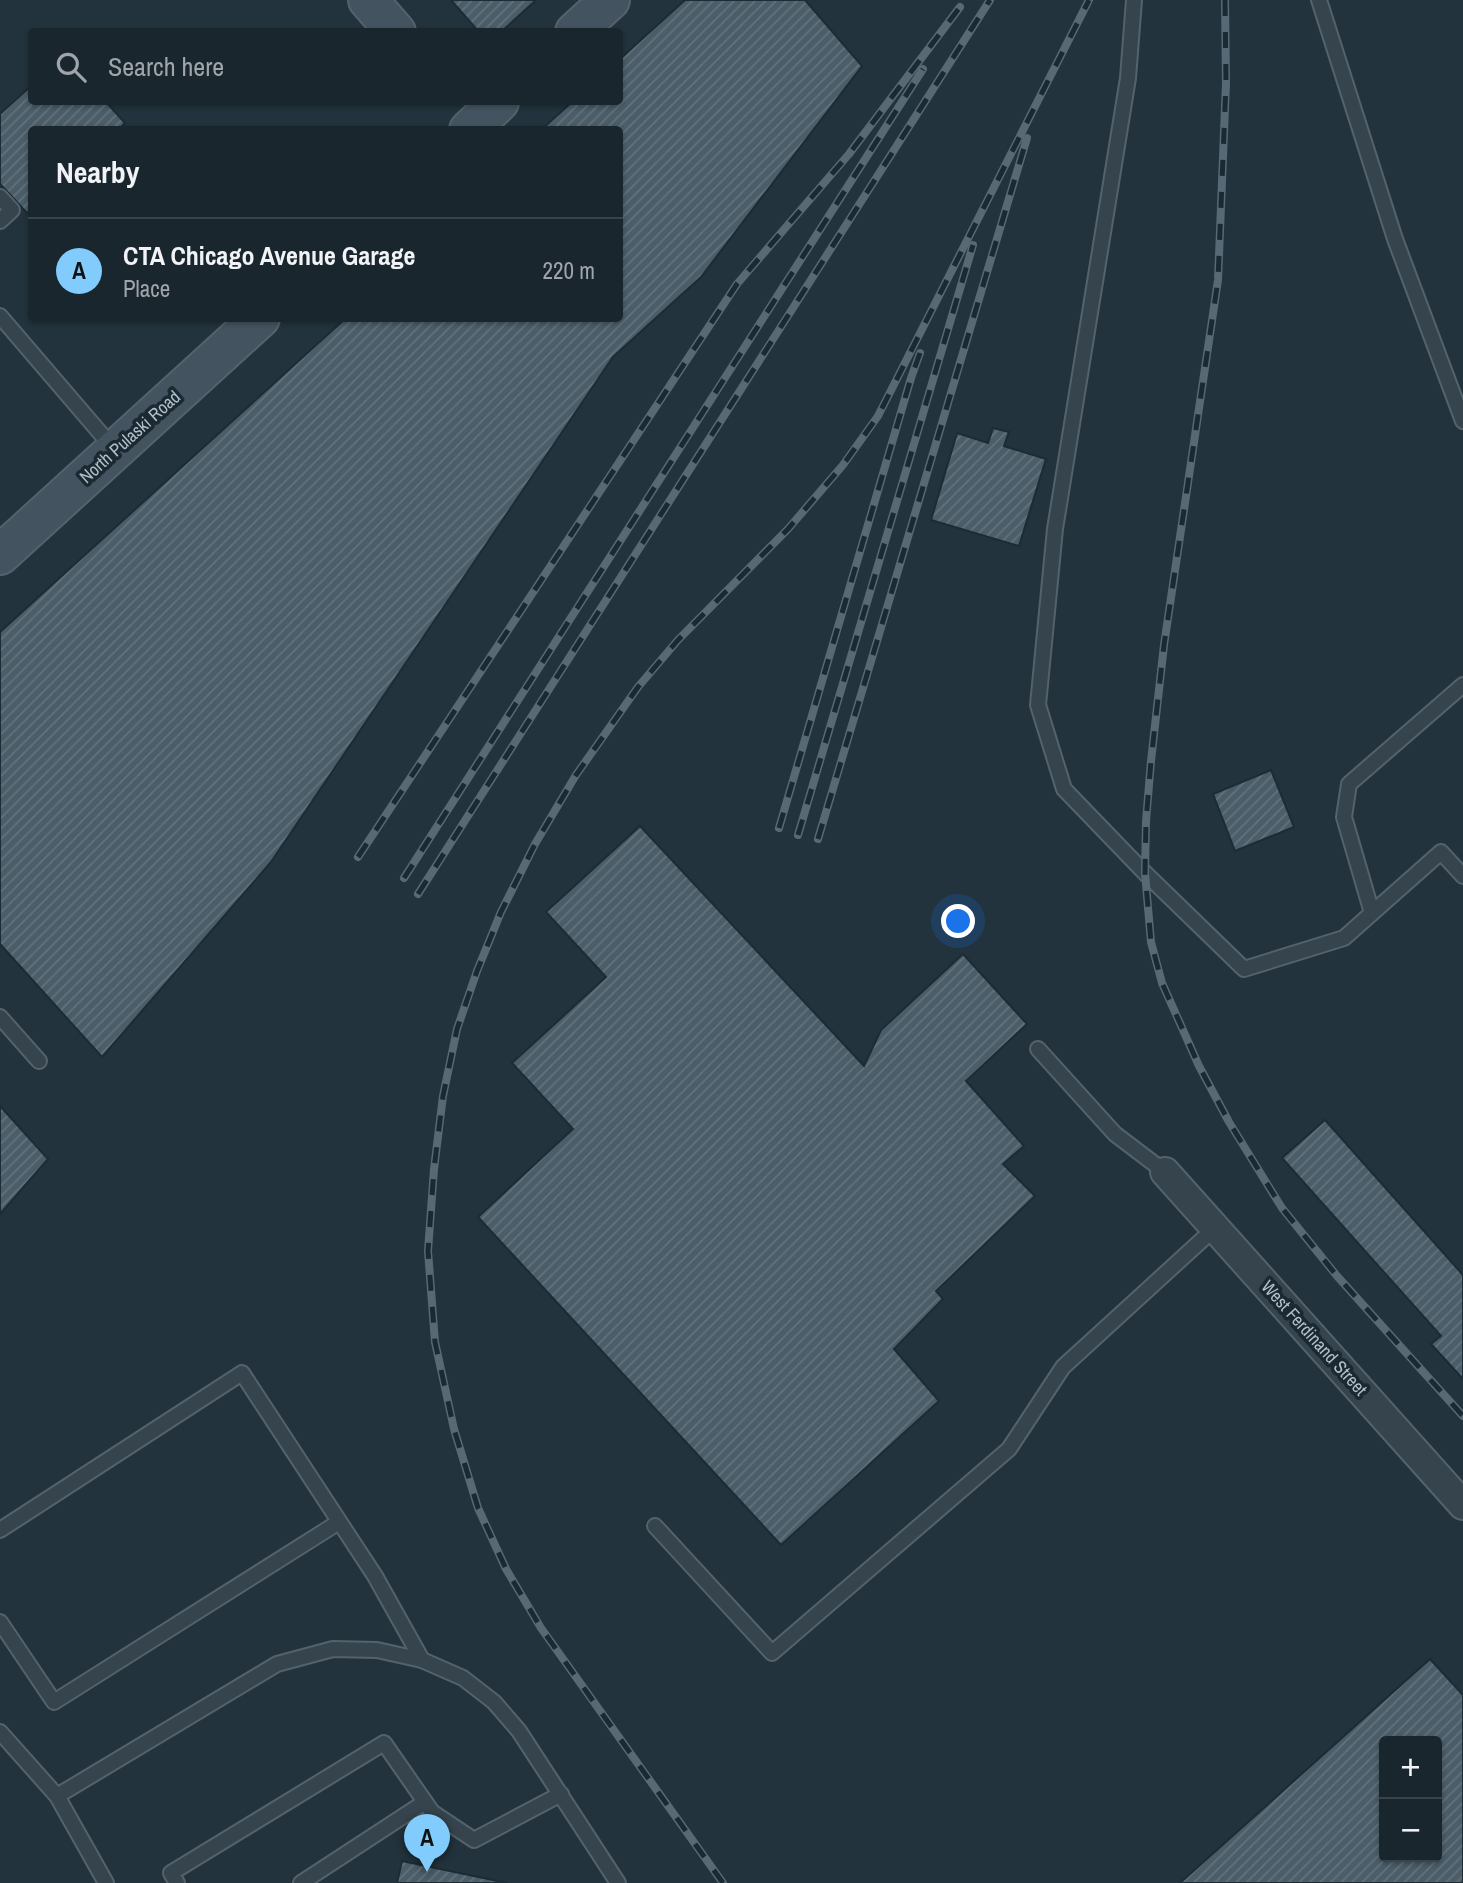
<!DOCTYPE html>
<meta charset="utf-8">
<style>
body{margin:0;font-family:"Archivo Narrow",sans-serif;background:#27323a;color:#f1f3f6}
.controls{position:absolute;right:21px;bottom:21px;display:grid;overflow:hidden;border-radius:7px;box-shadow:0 2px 5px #0004}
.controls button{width:63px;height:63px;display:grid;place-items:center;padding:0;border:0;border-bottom:2px solid #38434a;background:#1a262e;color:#f1f3f6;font:35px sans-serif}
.you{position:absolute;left:959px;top:922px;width:24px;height:24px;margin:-18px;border:5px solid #fff;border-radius:50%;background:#1a73e8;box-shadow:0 0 0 10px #1a73e833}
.badge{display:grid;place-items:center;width:46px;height:46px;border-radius:50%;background:#81cbfd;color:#111;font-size:23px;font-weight:700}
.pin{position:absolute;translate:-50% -58px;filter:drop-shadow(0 2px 4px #0008)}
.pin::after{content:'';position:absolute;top:37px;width:24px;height:21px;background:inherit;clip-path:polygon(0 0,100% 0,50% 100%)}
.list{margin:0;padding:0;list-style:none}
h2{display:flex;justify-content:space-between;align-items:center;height:91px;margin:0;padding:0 28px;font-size:30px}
h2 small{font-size:23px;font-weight:400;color:#9fa5aa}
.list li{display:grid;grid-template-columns:46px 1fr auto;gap:21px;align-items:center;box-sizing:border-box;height:105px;padding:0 28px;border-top:2px solid #38434a}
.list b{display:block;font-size:26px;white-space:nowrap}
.list p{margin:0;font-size:23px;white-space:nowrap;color:#9fa5aa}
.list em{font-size:23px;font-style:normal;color:#9fa5aa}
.icon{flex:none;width:38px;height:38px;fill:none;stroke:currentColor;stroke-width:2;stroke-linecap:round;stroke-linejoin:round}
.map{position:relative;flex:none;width:1463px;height:1883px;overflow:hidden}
.search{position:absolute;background:#1a262e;box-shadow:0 2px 5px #0004;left:28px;top:28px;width:595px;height:77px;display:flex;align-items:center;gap:18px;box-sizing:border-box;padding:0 24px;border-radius:7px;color:#9fa5aa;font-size:26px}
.panel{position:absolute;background:#1a262e;box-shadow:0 2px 5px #0004;left:28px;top:126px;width:595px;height:196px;border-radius:7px}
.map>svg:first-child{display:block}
.building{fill:url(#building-hatch);stroke:#1d2b34;stroke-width:2;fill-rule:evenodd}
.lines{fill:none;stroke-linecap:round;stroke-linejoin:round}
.lane-casing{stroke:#54626b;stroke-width:18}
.street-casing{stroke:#54626b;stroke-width:32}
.secondary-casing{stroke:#54626b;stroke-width:42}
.lane{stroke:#36444d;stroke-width:14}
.street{stroke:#36444d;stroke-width:28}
.secondary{stroke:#435460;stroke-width:38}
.rail-casing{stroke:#576974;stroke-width:8}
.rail{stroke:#1b2932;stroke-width:5;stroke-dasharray:16;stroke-linecap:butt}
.labels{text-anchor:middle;stroke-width:7;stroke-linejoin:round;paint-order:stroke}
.street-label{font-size:18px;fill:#b1bfc8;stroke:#1b2932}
</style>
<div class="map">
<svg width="1463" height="1883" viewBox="0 0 1463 1883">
<defs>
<pattern id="building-hatch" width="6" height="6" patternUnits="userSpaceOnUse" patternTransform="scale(1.75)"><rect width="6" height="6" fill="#4a5d68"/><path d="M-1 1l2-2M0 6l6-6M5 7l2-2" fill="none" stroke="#62727c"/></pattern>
</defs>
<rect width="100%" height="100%" fill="#22333d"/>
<g class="building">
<path d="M451,0H536L501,32H479Z"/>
<path d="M685,0H805L862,66L701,277L613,357L271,862L102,1057L0,944V632L346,318H620V130H541L572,102H620V59Z"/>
<path d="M32,85V102H106L125,123L118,130H32V209L27,213L0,184V114Z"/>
<path d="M993,428L1009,432L1004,446L1046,459L1019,546L931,520L957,433L988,443Z"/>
<path d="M1271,770L1294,827L1235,851L1213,794Z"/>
<path d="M640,826L864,1066L881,1030L963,954L1027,1024L966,1081L1024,1146L1003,1164L1035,1196L936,1291L943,1299L894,1349L939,1401L781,1545L478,1217L573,1129L512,1063L606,977L546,912Z"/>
<path d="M0,1106L48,1159L0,1214Z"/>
<path d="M1325,1120L1463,1275V1379L1431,1344L1441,1336L1282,1158Z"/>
<path d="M1430,1659L1463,1695V1883H1180ZM1384,1741H1437V1857H1384Z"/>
<path d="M402,1861L507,1883H397Z"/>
</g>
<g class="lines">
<g class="lane-casing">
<g id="lane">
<path d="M1134,0L1128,78L1055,529L1038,705L1064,789L1145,873L1244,969L1344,938L1441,852L1463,876"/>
<path d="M1319,0L1395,239L1463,421"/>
<path d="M0,197L12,210L0,221"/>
<path d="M0,316L114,449"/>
<path d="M1372,913L1344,817L1349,784L1463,685"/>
<path d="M0,1017L39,1061"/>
<path d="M1038,1049L1115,1134L1165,1172"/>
<path d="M655,1526L772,1653L1009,1449L1063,1367L1215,1228"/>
<path d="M0,1530L242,1373L375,1576L422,1660"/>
<path d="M0,1622L54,1702L339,1522"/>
<path d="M0,1732L57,1796L106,1883"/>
<path d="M57,1796L277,1664L333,1649L377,1650L422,1660L463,1678L494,1702L519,1731L618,1883"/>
<path d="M177,1883L171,1873L384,1743L432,1812L474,1840L561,1794"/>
<path d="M301,1883L425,1802"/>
</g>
</g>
<g class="street-casing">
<path id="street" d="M1165,1172L1463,1505"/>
</g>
<g class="secondary-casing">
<g id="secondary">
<path d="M368,0L396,32"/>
<path d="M575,32L610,0"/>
<path d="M469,130L499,102"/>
<path d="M0,555L260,318"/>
</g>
</g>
<use href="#lane" class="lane"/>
<use href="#street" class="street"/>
<use href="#secondary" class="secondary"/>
<g class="rail-casing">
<g id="rail">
<path d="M1225,0L1226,83L1218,280L1164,645L1151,761L1146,821L1145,873L1151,942L1162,983L1199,1066L1229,1122L1282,1208L1337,1276L1463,1416"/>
<path d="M779,828L911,378L920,353"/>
<path d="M798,835L973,245"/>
<path d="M818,839L1027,138"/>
<path d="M358,857L737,284L849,154L960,7"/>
<path d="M404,878L923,69"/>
<path d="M418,894L990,0"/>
<path d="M723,1883L541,1628L506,1569L478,1508L454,1429L435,1342L428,1251L434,1169L443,1096L457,1029L477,971L501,912L535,844L576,775L638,687L678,640L788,529L843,465L878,416L1089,0"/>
</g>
</g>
<use href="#rail" class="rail"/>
</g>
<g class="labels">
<g class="street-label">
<text transform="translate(130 437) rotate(-42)" y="6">North Pulaski Road</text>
<text transform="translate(1314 1338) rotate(48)" y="6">West Ferdinand Street</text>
</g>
</g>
</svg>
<div class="controls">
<button>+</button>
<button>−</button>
</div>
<div class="you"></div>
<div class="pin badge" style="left:427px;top:1872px">A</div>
<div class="search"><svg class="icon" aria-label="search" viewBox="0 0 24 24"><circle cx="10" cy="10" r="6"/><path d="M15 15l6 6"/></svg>Search here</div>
<section class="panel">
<h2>Nearby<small></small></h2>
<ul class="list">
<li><span class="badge">A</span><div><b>CTA Chicago Avenue Garage</b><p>Place</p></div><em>220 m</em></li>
</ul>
</section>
</div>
